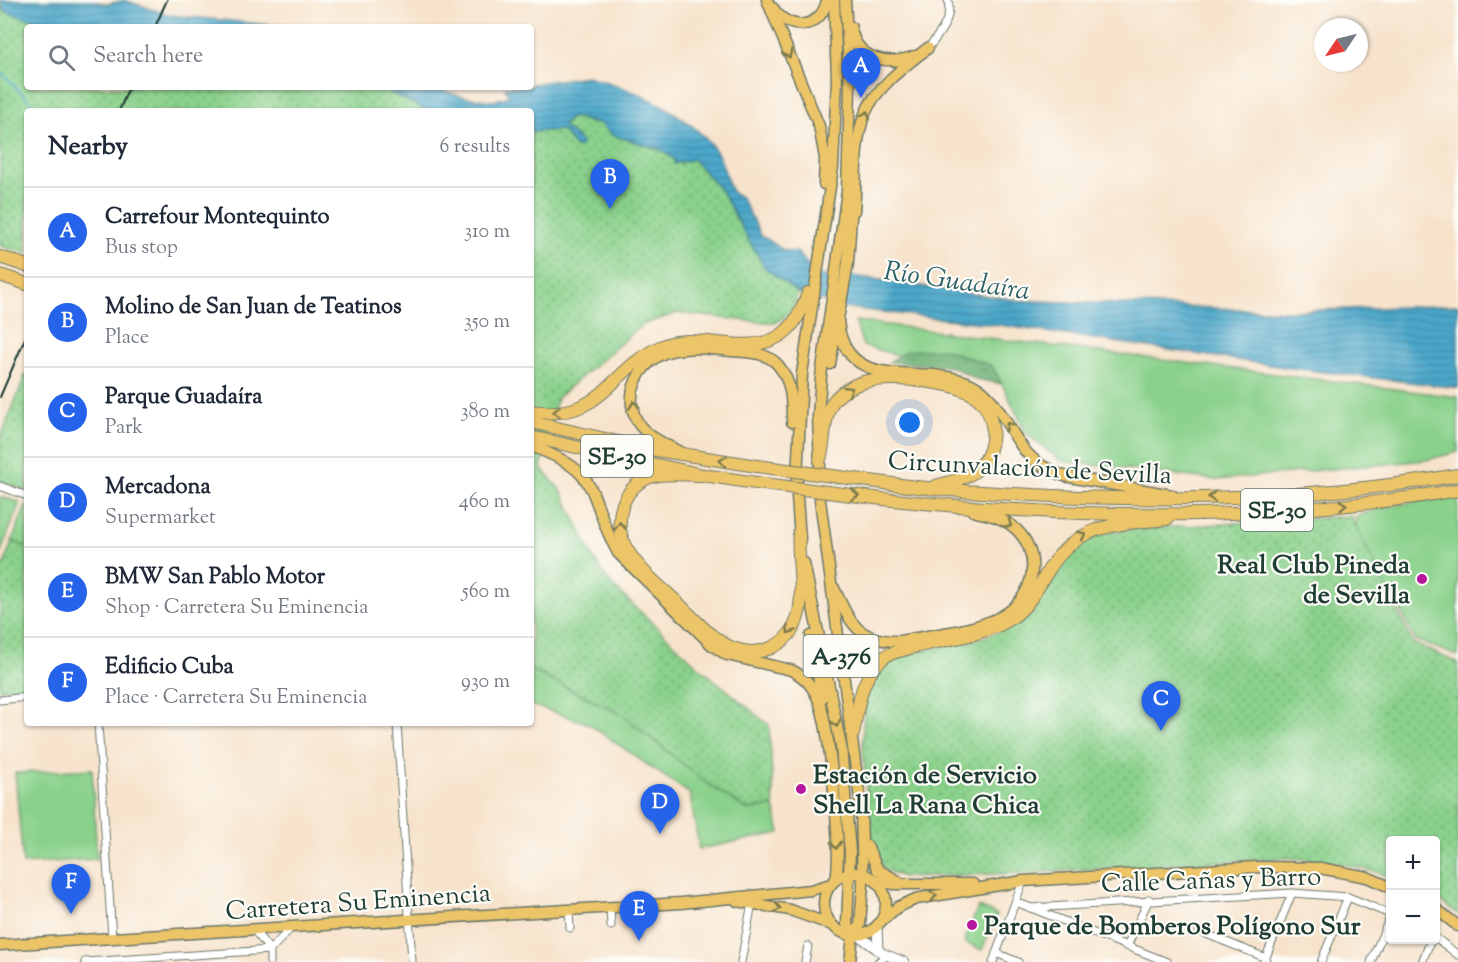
<!DOCTYPE html>
<meta charset="utf-8">
<style>
body{margin:0;font-family:"Sorts Mill Goudy",serif;background:#f2f2f3;color:#1f2937}
.controls{position:absolute;right:18px;bottom:18px;display:grid;overflow:hidden;border-radius:6px;box-shadow:0 2px 4px #0004}
.controls button{width:54px;height:54px;display:grid;place-items:center;padding:0;border:0;border-bottom:2px solid #e0e1e3;background:#fff;color:#1f2937;font:30px sans-serif}
.compass{position:absolute;left:1314px;top:18px;width:54px;height:54px;border-radius:50%;background:#fff;box-shadow:0 2px 4px #0004;rotate:235deg}
.you{position:absolute;left:910px;top:423px;width:21px;height:21px;margin:-15px;border:4px solid #fff;border-radius:50%;background:#1a73e8;box-shadow:0 0 0 9px #1a73e833}
.badge{display:grid;place-items:center;width:39px;height:39px;border-radius:50%;background:#2563eb;color:#fff;font-size:20px;font-weight:700}
.pin{position:absolute;translate:-50% -50px;filter:drop-shadow(0 2px 3px #0008)}
.pin::after{content:'';position:absolute;top:32px;width:21px;height:18px;background:inherit;clip-path:polygon(0 0,100% 0,50% 100%)}
.list{margin:0;padding:0;list-style:none}
h2{display:flex;justify-content:space-between;align-items:center;height:78px;margin:0;padding:0 24px;font-size:26px}
h2 small{font-size:20px;font-weight:400;color:#747a83}
.list li{display:grid;grid-template-columns:39px 1fr auto;gap:18px;align-items:center;box-sizing:border-box;height:90px;padding:0 24px;border-top:2px solid #e0e1e3}
.list b{display:block;font-size:22px;white-space:nowrap}
.list p{margin:0;font-size:20px;white-space:nowrap;color:#747a83}
.list em{font-size:20px;font-style:normal;color:#747a83}
.icon{flex:none;width:33px;height:33px;fill:none;stroke:currentColor;stroke-width:2;stroke-linecap:round;stroke-linejoin:round}
.map{position:relative;flex:none;width:1458px;height:962px;overflow:hidden}
.search{position:absolute;background:#fff;box-shadow:0 2px 4px #0004;left:24px;top:24px;width:510px;height:66px;display:flex;align-items:center;gap:15px;box-sizing:border-box;padding:0 21px;border-radius:6px;color:#747a83;font-size:22px}
.panel{position:absolute;background:#fff;box-shadow:0 2px 4px #0004;left:24px;top:108px;width:510px;height:618px;border-radius:6px}
.map>svg:first-child{display:block}
.green{fill:#8ad18b;stroke:#548760;stroke-width:1.5}
.forest{fill:url(#forest-crowns);stroke:#477856;stroke-width:1.5}
.park{fill:url(#park-dots);stroke:#548760;stroke-width:1.5}
.water{fill:url(#water-rules);stroke:#36727f;stroke-width:1.5}
.lines{fill:none;stroke-linecap:round;stroke-linejoin:round}
.stream{stroke:#4ca7ca;stroke-width:2}
.minor-casing{stroke:#6b7769;stroke-width:9}
.tertiary-casing{stroke:#6b7769;stroke-width:11}
.primary-casing{stroke:#6b7769;stroke-width:13}
.motorway-casing{stroke:#6b7769;stroke-width:14}
.minor{stroke:#fff;stroke-width:7}
.tertiary{stroke:#fff;stroke-width:9}
.primary{stroke:#edc569;stroke-width:10}
.motorway{stroke:#edc569;stroke-width:12}
.rail{stroke:#1f3d34;stroke-width:2}
.motorway-bridge-casing{stroke:#6b7769;stroke-width:14;stroke-linecap:butt}
.motorway-bridge{stroke:#edc569;stroke-width:12}
.oneway{stroke:#7c7a4c}
.poi-dot{fill:#b5179e;stroke:#fdfcf7;stroke-width:2}
.labels{text-anchor:middle;stroke-width:4.5;stroke-linejoin:round;paint-order:stroke}
.shield{fill:#fdfcf7;stroke:#62766e;stroke-width:1.5}
.shield-label{font-size:24px;font-weight:bold;fill:#1f3d34}
.street-label{font-size:26px;fill:#1f3d34;stroke:#fdfcf7}
.poi-label{font-size:26px;font-weight:bold;fill:#1f3d34;stroke:#fdfcf7;text-anchor:start}
.water-label{font-size:27px;font-style:italic;fill:#2f6268;stroke:#fdfcf7}
</style>
<div class="map">
<svg width="1458" height="962" viewBox="0 0 1458 962">
<defs>
<pattern id="forest-crowns" width="20" height="18" patternUnits="userSpaceOnUse" patternTransform="scale(1.5)"><rect width="20" height="18" fill="#6fb377"/><path d="M2 6a3 3 0 1 1 6 0M12 15a3 3 0 1 1 6 0" fill="none" stroke="#5b9362"/></pattern>
<pattern id="park-dots" width="8" height="8" patternUnits="userSpaceOnUse" patternTransform="scale(1.5)"><rect width="8" height="8" fill="#8ad18b"/><path d="M2 2h.1M6 6h.1" fill="none" stroke="#70ab72" stroke-width="1.8" stroke-linecap="round"/></pattern>
<pattern id="water-rules" width="6" height="5" patternUnits="userSpaceOnUse" patternTransform="scale(1.5)"><rect width="6" height="5" fill="#4ca7ca"/><path d="M0 2.5h6" fill="none" stroke="#3f89a5"/></pattern>
</defs>
<rect width="100%" height="100%" fill="#fdfcf7"/>
<filter id="ink" filterUnits="userSpaceOnUse"><feTurbulence type="fractalNoise" baseFrequency=".0167" numOctaves="2"/><feDisplacementMap in="SourceGraphic" scale="12" xChannelSelector="R" yChannelSelector="G"/><feConvolveMatrix kernelMatrix="1 2 1 2 8 2 1 2 1" color-interpolation-filters="sRGB"/></filter>
<filter id="wash" filterUnits="userSpaceOnUse"><feTurbulence type="fractalNoise" baseFrequency=".008" numOctaves="4" result="noise"/><feDisplacementMap in="SourceGraphic" scale="24" xChannelSelector="R" yChannelSelector="G"/><feGaussianBlur stdDeviation="1.35" result="paint"/><feColorMatrix in="noise" values="0 0 0 0 0 0 0 0 0 0 0 0 0 0 0 0 0 1.4 0 .05"/><feComposite in="paint" operator="in"/></filter>
<g filter="url(#wash)">
<rect width="100%" height="100%" fill="#f7e3cc"/>
<g class="green">
<path d="M855,321L1458,397V452L1426,460L1217,480L1061,461L1027,434L1002,384L957,360L911,359L863,346Z"/>
<path d="M1458,494V656L1415,640L1400,609L1381,589L1354,529L1357,522L1355,517L1381,508Z"/>
<path d="M0,497L20,502L0,554Z"/>
<path d="M26,505L27,506V547L12,541Z"/>
<path d="M531,670L621,714L709,785L748,810L774,806L780,833L699,849L690,794L587,723L531,705Z"/>
<path d="M92,769L97,859L23,864L15,773Z"/>
<path d="M978,907L997,915L982,950L964,942Z"/>
</g>
<path class="forest" d="M945,349L992,366L1002,384L976,379L953,367L889,362L906,351Z"/>
<g class="park">
<path d="M0,6L4,11L47,23L68,21L89,27H27V87H379L428,111H27V254L0,246Z"/>
<path d="M577,117L592,124L598,122L618,137H626L687,161L693,159L720,189L764,267L798,293L791,312L777,322H759L677,313L642,325L557,398L541,468L562,492L594,559L610,583L699,667L769,725L774,806L748,810L709,785L621,714L531,670V132L561,130L572,143L578,138L563,126L570,118Z"/>
<path d="M27,371V491L0,481V439Z"/>
<path d="M1351,516L1413,643L1458,663V914L1436,898V840H1390V876C1355,865 1320,859 1283,858L1023,873L903,877L885,870L873,851C869,810 852,709 874,676C884,660 903,654 920,651C953,644 992,640 1020,620C1050,600 1051,551 1088,537C1098,533 1112,533 1123,530Z"/>
<path d="M12,541L27,547V687L0,689V565H4Z"/>
</g>
<g class="water">
<path d="M0,0H88L108,4L124,0L170,15L293,27H89C73,21 62,23 46,22C38,22 11,14 4,11Z"/>
<path d="M587,76C632,88 687,111 716,151C723,160 729,190 733,193C735,195 738,195 741,197L762,237C778,242 776,252 797,252C817,276 821,281 853,276L1018,300L1288,311L1458,305V388L1290,368L999,325L846,308L798,293L764,267L720,189L693,159L674,164V159L659,149L612,135L598,122C586,125 571,108 563,126L581,142L580,147H576L561,130L531,132V111H428L379,87H435L459,96L493,101L509,96L505,87H531V84Z"/>
</g>
<g class="lines">
<path class="stream" d="M0,71L39,111"/>
</g>
</g>
<g filter="url(#ink)">
<g class="lines">
<g class="minor-casing">
<g id="minor">
<path d="M928,48C939,35 953,18 948,0"/>
<path d="M0,486L27,496"/>
<path d="M0,700L27,697"/>
<path d="M98,723L112,938"/>
<path d="M397,723L412,962"/>
<path d="M1016,902L1167,962"/>
<path d="M610,907L611,926"/>
<path d="M1030,908L1292,893L1348,897L1390,914"/>
<path d="M569,910L570,928"/>
<path d="M253,929L270,950V962"/>
<path d="M1199,931L1266,958"/>
<path d="M1436,938L1458,955"/>
<path d="M1127,946L1149,899"/>
<path d="M270,950L292,927"/>
<path d="M996,953L1018,962"/>
<path d="M85,962L270,950"/>
<path d="M741,962L752,903"/>
<path d="M805,962L808,946"/>
<path d="M878,962L888,955"/>
<path d="M993,962L1023,881"/>
<path d="M1264,962L1292,893"/>
<path d="M1321,962L1348,897"/>
<path d="M1371,962L1390,917"/>
<path d="M1422,962L1431,940"/>
</g>
</g>
<g class="tertiary-casing">
<g id="tertiary">
<path d="M877,926L878,950"/>
<path d="M858,935L882,953L904,962"/>
</g>
</g>
<g class="primary-casing">
<g id="primary">
<path d="M767,0L819,126L825,158L824,184"/>
<path d="M773,8C788,32 821,30 827,0"/>
<path d="M851,27C855,60 889,66 915,56"/>
<path d="M854,211C857,180 853,143 865,114C875,88 906,65 928,48"/>
<path d="M838,321C845,393 916,364 964,381C997,392 1006,428 1026,452C1036,464 1050,471 1064,476L1172,495"/>
<path d="M830,364L848,263L852,204"/>
<path d="M531,446C607,474 585,494 618,553L712,645L727,655L791,670C806,677 815,689 820,704C830,733 842,850 836,879"/>
<path d="M680,452C666,445 651,438 641,427C619,399 639,359 671,351C691,346 711,349 731,351C747,352 767,352 778,365C792,381 792,402 792,422"/>
<path d="M820,466L818,417L821,377L847,191L850,89L845,0"/>
<path d="M797,479L802,374L833,167L837,78L834,0"/>
<path d="M797,497L800,539"/>
<path d="M820,500L861,807L863,885L860,925L853,935L850,962"/>
<path d="M804,563L841,746L850,852L847,924L853,935"/>
<path d="M834,588C850,623 858,642 900,641C931,634 969,632 998,618C1035,601 1046,551 1011,525C999,516 987,515 973,511"/>
<path d="M811,636L822,698"/>
<path d="M867,846L878,870L898,881"/>
<circle cx="855" cy="904" r="31"/>
<path d="M877,881L894,884H973"/>
<path d="M737,901L790,910L832,925"/>
<path d="M1436,909L1458,926"/>
<path d="M881,921L898,907L916,899L1023,881L1256,867L1320,868L1367,877L1390,887"/>
<path d="M0,945L681,903L811,890L831,884"/>
</g>
</g>
<g class="motorway-casing">
<g id="motorway">
<path d="M0,257L27,266"/>
<path d="M0,275L27,284"/>
<path d="M531,411C603,422 608,371 660,347C697,330 742,357 778,337C794,328 802,310 808,293"/>
<path d="M531,422L644,448L757,466"/>
<path d="M531,437L703,475L756,483"/>
<path d="M820,459C826,441 822,413 836,398C844,390 857,383 868,381C893,376 955,381 975,396C999,414 998,454 974,472C963,480 949,482 936,486"/>
<path d="M703,475C689,475 672,473 658,475C622,481 610,523 628,551C640,571 661,587 678,603C696,620 715,644 739,650C760,656 783,647 794,627C808,600 796,562 799,532"/>
<path d="M885,483C941,491 997,493 1053,496C1188,502 1325,498 1458,475"/>
<path d="M883,499C1072,519 1270,523 1458,490"/>
<path d="M853,734C859,703 860,675 887,655C924,641 976,639 1007,621C1025,611 1035,593 1045,576C1075,523 1112,525 1167,519"/>
</g>
</g>
<use href="#minor" class="minor"/>
<use href="#tertiary" class="tertiary"/>
<use href="#primary" class="primary"/>
<use href="#motorway" class="motorway"/>
<g class="rail">
<path d="M155,27L167,0"/>
<path d="M119,111L129,87"/>
<path d="M0,397L27,334"/>
</g>
<g class="motorway-bridge-casing">
<g id="motorway-bridge">
<path d="M757,466L885,483"/>
<path d="M756,483L883,499"/>
</g>
</g>
<use href="#motorway-bridge" class="motorway-bridge"/>
</g>
<defs><path id="oneway-chevron" d="M-2-3.5L2.5 0L-2 3.5" fill="none" stroke-width="1.6" stroke-linecap="round" stroke-linejoin="round" transform="scale(1.5)"/></defs>
<g class="oneway">
<use href="#oneway-chevron" transform="translate(788 54) rotate(67)"/>
<use href="#oneway-chevron" transform="translate(866 115) rotate(-70)"/>
<use href="#oneway-chevron" transform="translate(849 390) rotate(-31)"/>
<use href="#oneway-chevron" transform="translate(634 405) rotate(-97)"/>
<use href="#oneway-chevron" transform="translate(557 412) rotate(177)"/>
<use href="#oneway-chevron" transform="translate(1009 426) rotate(-123)"/>
<use href="#oneway-chevron" transform="translate(723 461) rotate(-172)"/>
<use href="#oneway-chevron" transform="translate(855 495) rotate(7)"/>
<use href="#oneway-chevron" transform="translate(1212 497) rotate(178)"/>
<use href="#oneway-chevron" transform="translate(1343 505) rotate(-5)"/>
<use href="#oneway-chevron" transform="translate(1008 524) rotate(36)"/>
<use href="#oneway-chevron" transform="translate(620 526) rotate(-94)"/>
<use href="#oneway-chevron" transform="translate(1082 535) rotate(-28)"/>
<use href="#oneway-chevron" transform="translate(790 630) rotate(123)"/>
<use href="#oneway-chevron" transform="translate(836 723) rotate(79)"/>
<use href="#oneway-chevron" transform="translate(836 845) rotate(87)"/>
<use href="#oneway-chevron" transform="translate(933 896) rotate(-11)"/>
<use href="#oneway-chevron" transform="translate(777 908) rotate(11)"/>
</g>
</g>
<g class="poi-dot">
<circle cx="1422" cy="579" r="6"/>
<circle cx="801" cy="789" r="6"/>
<circle cx="972" cy="925" r="6"/>
</g>
<g class="labels">
<g class="shield">
<rect x="581" y="435" width="72" height="42" rx="4.5"/>
<rect x="1241" y="489" width="72" height="42" rx="4.5"/>
<rect x="803.5" y="635" width="75" height="42" rx="4.5"/>
</g>
<g class="shield-label">
<text x="617" y="464">SE-30</text>
<text x="1277" y="518">SE-30</text>
<text x="841" y="664">A-376</text>
</g>
<g class="street-label">
<text transform="translate(1030 467) rotate(3)" y="9">Circunvalación de Sevilla</text>
<text transform="translate(1211 879) rotate(-2)" y="9">Calle Cañas y Barro</text>
<text transform="translate(358 901) rotate(-4)" y="9">Carretera Su Eminencia</text>
</g>
<g class="poi-label">
<text x="1410" y="573" text-anchor="end">Real Club Pineda<tspan x="1410" dy="30">de Sevilla</tspan></text>
<text x="813" y="783">Estación de Servicio<tspan x="813" dy="30">Shell La Rana Chica</tspan></text>
<text x="984" y="934">Parque de Bomberos Polígono Sur</text>
</g>
<g class="water-label">
<text transform="translate(957 280) rotate(8)" y="9">Río Guadaíra</text>
</g>
</g>
</svg>
<div class="controls">
<button>+</button>
<button>−</button>
</div>
<svg class="compass" viewBox="-18 -18 36 36"><path d="M0-13l5 13h-10z" fill="#e53935"/><path d="M0 13l5-13h-10z" fill="#747a83"/></svg>
<div class="you"></div>
<div class="pin badge" style="left:861px;top:98px">A</div>
<div class="pin badge" style="left:610px;top:209px">B</div>
<div class="pin badge" style="left:1161px;top:731px">C</div>
<div class="pin badge" style="left:660px;top:834px">D</div>
<div class="pin badge" style="left:639px;top:941px">E</div>
<div class="pin badge" style="left:71px;top:914px">F</div>
<div class="search"><svg class="icon" aria-label="search" viewBox="0 0 24 24"><circle cx="10" cy="10" r="6"/><path d="M15 15l6 6"/></svg>Search here</div>
<section class="panel">
<h2>Nearby<small>6 results</small></h2>
<ul class="list">
<li><span class="badge">A</span><div><b>Carrefour Montequinto</b><p>Bus stop</p></div><em>310 m</em></li>
<li><span class="badge">B</span><div><b>Molino de San Juan de Teatinos</b><p>Place</p></div><em>350 m</em></li>
<li><span class="badge">C</span><div><b>Parque Guadaíra</b><p>Park</p></div><em>380 m</em></li>
<li><span class="badge">D</span><div><b>Mercadona</b><p>Supermarket</p></div><em>460 m</em></li>
<li><span class="badge">E</span><div><b>BMW San Pablo Motor</b><p>Shop · Carretera Su Eminencia</p></div><em>560 m</em></li>
<li><span class="badge">F</span><div><b>Edificio Cuba</b><p>Place · Carretera Su Eminencia</p></div><em>930 m</em></li>
</ul>
</section>
</div>
